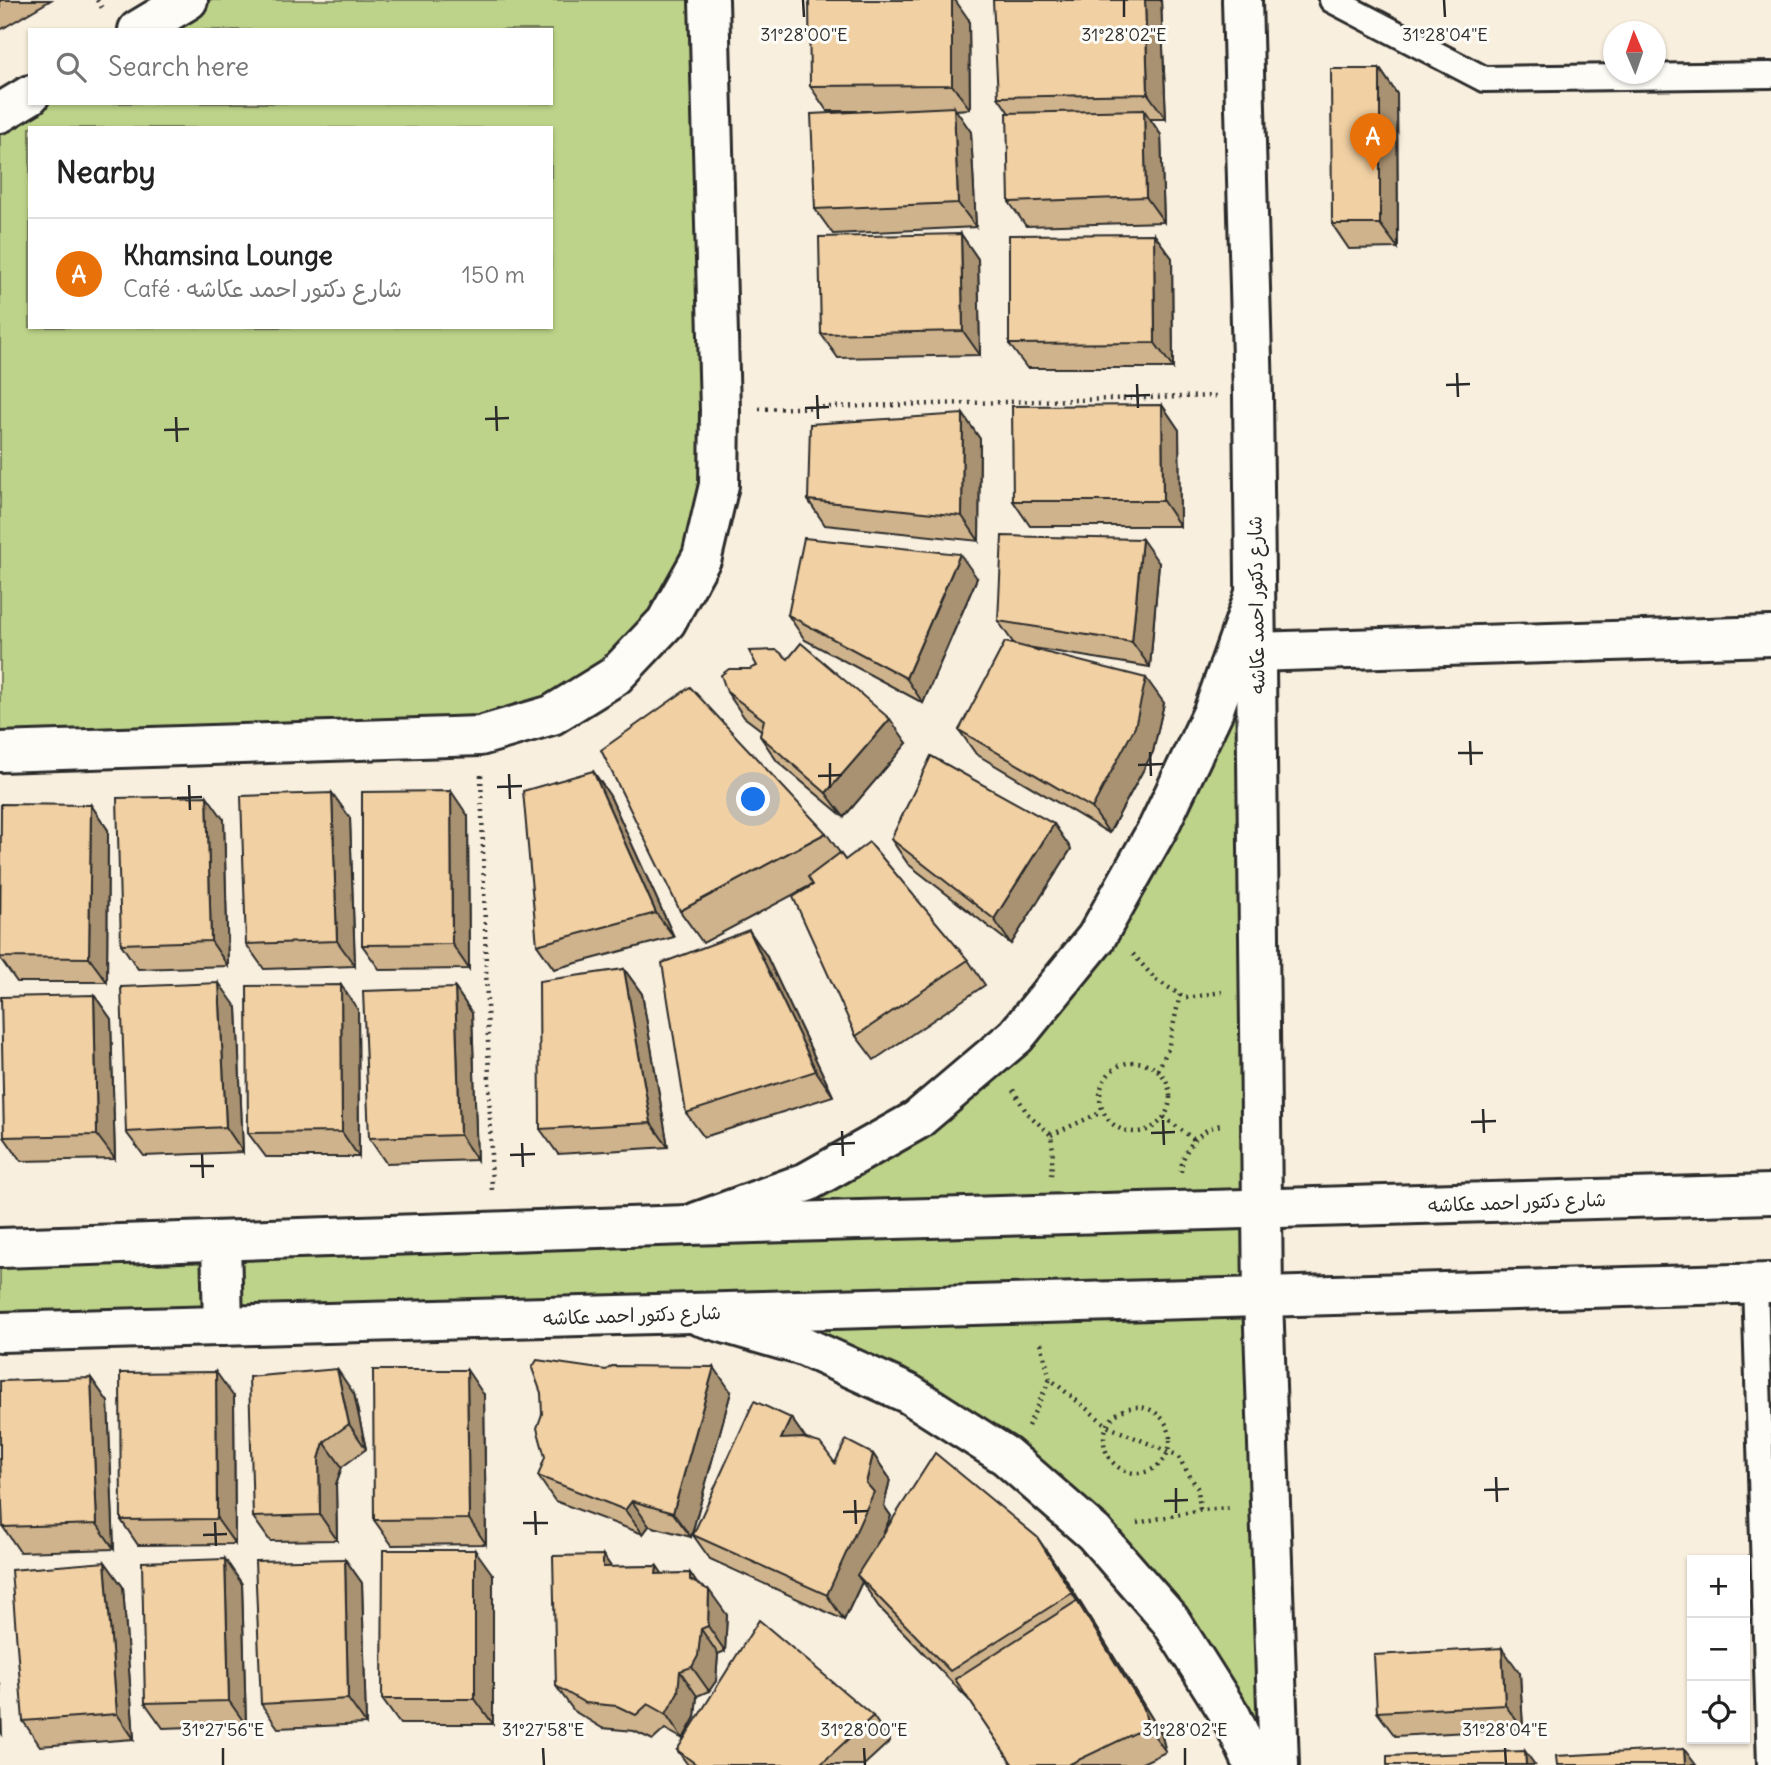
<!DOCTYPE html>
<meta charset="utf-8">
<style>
body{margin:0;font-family:Delius,"Playpen Sans Arabic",sans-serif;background:#f2f2f2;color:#222}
.controls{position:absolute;right:21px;bottom:21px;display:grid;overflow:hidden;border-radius:0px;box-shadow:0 2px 5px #0004}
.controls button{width:63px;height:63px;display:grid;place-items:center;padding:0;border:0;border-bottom:2px solid #e0e0e0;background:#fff;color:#222;font:35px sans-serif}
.compass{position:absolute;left:1603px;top:21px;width:63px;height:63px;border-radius:50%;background:#fff;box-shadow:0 2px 5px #0004;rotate:358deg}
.you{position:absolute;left:754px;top:800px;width:24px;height:24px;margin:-18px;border:5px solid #fff;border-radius:50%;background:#1a73e8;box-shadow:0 0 0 10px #1a73e833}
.badge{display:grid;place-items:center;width:46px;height:46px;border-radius:50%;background:#ea580c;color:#fff;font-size:23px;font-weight:700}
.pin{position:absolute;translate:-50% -58px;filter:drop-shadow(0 2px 4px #0008)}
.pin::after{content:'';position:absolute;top:37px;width:24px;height:21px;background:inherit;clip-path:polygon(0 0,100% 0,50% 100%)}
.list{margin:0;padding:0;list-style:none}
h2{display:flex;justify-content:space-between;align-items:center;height:91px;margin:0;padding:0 28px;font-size:30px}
h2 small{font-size:23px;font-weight:400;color:#767676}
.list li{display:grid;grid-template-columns:46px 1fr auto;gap:21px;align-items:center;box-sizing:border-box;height:112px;padding:0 28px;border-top:2px solid #e0e0e0}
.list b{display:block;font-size:26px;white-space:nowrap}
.list p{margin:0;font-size:23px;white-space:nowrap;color:#767676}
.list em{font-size:23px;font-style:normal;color:#767676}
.icon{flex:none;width:38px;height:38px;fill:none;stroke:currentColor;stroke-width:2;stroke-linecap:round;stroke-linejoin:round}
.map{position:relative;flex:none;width:1771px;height:1765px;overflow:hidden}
.search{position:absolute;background:#fff;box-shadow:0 2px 5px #0004;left:28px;top:28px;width:525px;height:77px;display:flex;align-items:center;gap:18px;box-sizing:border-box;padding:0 24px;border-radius:0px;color:#767676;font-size:26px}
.panel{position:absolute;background:#fff;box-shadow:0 2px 5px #0004;left:28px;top:126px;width:525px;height:203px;border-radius:0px}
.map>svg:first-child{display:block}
.green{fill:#bdd389;stroke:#747f5a;stroke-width:2;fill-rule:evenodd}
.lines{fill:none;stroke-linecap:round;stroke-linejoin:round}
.service-casing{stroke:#2b2b2b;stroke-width:30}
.minor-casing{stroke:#2b2b2b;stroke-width:44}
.tertiary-casing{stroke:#2b2b2b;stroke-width:44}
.path{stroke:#2b2b2b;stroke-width:4.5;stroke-dasharray:2 5;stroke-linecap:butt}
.service{stroke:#fdfcf7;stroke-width:24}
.minor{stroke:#fdfcf7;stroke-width:38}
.tertiary{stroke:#fdfcf7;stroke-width:38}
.wall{fill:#cfb38c;stroke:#2b2b2b;stroke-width:2}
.shaded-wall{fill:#a99272;stroke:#2b2b2b;stroke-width:2}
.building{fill:#f1d0a3;stroke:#2b2b2b;stroke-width:2}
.ticks{fill:none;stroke:#2b2b2b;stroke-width:2.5}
.labels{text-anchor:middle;stroke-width:6;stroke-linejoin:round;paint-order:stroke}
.street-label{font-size:19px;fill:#2b2b2b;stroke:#fdfcf7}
.ticks-label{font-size:18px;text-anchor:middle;fill:#2b2b2b;stroke:#fdfcf7;stroke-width:6;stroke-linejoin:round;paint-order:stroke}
</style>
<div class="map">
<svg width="1771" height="1765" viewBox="0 0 1771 1765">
<rect width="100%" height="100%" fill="#f9efde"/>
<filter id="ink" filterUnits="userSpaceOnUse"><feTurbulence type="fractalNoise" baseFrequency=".0143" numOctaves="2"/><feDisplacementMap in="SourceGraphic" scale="14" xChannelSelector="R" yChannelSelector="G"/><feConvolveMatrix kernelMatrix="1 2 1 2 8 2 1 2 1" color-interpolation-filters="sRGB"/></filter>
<g filter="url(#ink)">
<g class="green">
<path d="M188,0H709L702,557L552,715L0,752V113L30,103H551V30H138ZM30,128H551V327H30Z"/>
<path d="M1256,591L1279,1765L1232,1718L1012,1461L692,1313L0,1332V1248L688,1225L917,1120L1096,938Z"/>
</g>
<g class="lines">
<g class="service-casing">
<g id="service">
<path d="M1332,0L1484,79L1771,75"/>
<path d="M1755,1283L1770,1765"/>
</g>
</g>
<g class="minor-casing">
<g id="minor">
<path d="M138,30L188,0"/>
<path d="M0,113L30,95"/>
<path d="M1256,652L1771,636"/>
<path d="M0,752L480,736L552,715L615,676L666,622L702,557L719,485L720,410L709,0"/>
<path d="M697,1222L807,1182L917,1120L1016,1036L1096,938L1158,828L1213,712L1254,596"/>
<path d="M700,1316L803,1346L909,1394L1006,1456L1094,1533L1170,1620L1232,1718L1254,1765"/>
</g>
</g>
<g class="tertiary-casing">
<g id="tertiary">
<path d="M1242,0L1253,395L1263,1298L1279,1765"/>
<path d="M221,1241L223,1326"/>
<path d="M0,1248L688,1225L1771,1194"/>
<path d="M0,1332L1771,1283"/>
</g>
</g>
<g class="path">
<path d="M97,0L104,11"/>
<path d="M759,409L1216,396"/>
<path d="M481,775L492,1193"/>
<path d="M1133,954L1155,979L1185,998L1222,992"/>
<circle cx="1135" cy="1097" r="35"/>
<path d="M1158,1070L1168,1049L1180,995"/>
<path d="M1013,1090L1027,1113L1051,1135L1053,1150L1051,1175"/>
<path d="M1164,1117L1196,1141"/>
<path d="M1051,1135L1102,1112"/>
<path d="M1181,1172C1181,1151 1200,1128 1221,1125"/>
<path d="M1041,1343L1050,1379L1109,1427L1177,1455L1198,1489L1200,1510"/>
<circle cx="1137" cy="1440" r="33"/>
<path d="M1028,1426L1050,1379"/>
<path d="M1137,1523L1200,1510L1231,1508"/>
</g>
<use href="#service" class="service"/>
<use href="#minor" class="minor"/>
<use href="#tertiary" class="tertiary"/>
</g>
<g class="wall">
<path d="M0,0H51L0,30Z"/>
<path d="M1161,0L1166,119H1150L1161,135L1164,222L1026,226L1009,202V113L998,97Z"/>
<path d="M969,20L970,109L955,110L971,132L976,227L833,234L815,209L879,111H827L810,86Z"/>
<path d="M1380,69L1397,94L1398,248L1349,249L1332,224Z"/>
<path d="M961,234L978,259L980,355L838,358L821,334Z"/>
<path d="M1154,234L1172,258L1173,368H1027L1009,344Z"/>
<path d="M1162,405L1179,430L1180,526H1030L1013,501Z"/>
<path d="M963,414L980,439L979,541L825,525L808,500Z"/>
<path d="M1159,563L1150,667L1027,647L1164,703L1153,752L1109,833L976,754L959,730L1014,644L998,621Z"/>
<path d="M977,578L923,703L805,640L788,615Z"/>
<path d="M788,659L907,743L844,817L777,761L760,736L761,730L744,717L727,692L750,669Z"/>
<path d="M593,771L610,796L674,937L554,969L537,945Z"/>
<path d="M332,793L350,818L355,966L264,969L246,944Z"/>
<path d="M91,805L108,830L107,982H17L0,958V877Z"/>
<path d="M468,816L469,969L380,970L362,945Z"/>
<path d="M224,820L228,966L138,969L121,944Z"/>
<path d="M1054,824L1071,849L1011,944L908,864L891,839Z"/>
<path d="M826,833L845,860L968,960L985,985L874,1060L856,1036L813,884L703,943L680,911Z"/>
<path d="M766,955L833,1096L704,1137L686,1113Z"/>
<path d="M624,969L642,994L668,1147L558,1154L540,1129Z"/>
<path d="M455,988L472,1013L477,1160L386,1163L369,1138Z"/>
<path d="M94,995L111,1019L115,1159L21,1161L4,1137Z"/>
<path d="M237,1008L243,1152L144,1156L126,1132Z"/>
<path d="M358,1010L359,1157H266L248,1133Z"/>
<path d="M91,1378L108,1402L114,1549L20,1552L3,1527Z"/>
<path d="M731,1392L691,1537L649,1526L643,1534L555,1501L538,1476Z"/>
<path d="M354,1394L366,1449L342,1467L336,1484L337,1540L270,1541L253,1517Z"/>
<path d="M484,1395L486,1544L392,1545L374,1520Z"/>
<path d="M234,1397L235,1544L138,1545L121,1520Z"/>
<path d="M791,1418L805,1438L835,1463L873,1454L890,1479L884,1506L891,1516L884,1533L1060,1570L1161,1733L1166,1752L1138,1765H1013L970,1701L879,1607L862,1582L844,1620L710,1559L693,1535Z"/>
<path d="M603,1555L611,1567L657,1566L662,1574L690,1573L697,1584L727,1615L725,1651L718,1654L716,1681L709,1691L697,1696L695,1717L683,1739L665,1729L653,1740L634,1731L602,1728L574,1711L556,1686Z"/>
<path d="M225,1559L242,1584L246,1725L163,1728L145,1703Z"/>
<path d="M345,1559L362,1583L366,1724L278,1728L261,1704Z"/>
<path d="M105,1562L123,1587L134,1739L40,1746L23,1721Z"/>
<path d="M493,1575V1724H400L382,1699Z"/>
<path d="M1520,1673L1523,1729L1395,1736L1377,1712Z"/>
<path d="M873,1716L890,1741L864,1765H688L677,1750Z"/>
</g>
<g class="shaded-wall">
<path d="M952,0H955L969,20L970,109L952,85Z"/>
<path d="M1145,0H1161L1166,119L1148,94Z"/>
<path d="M1380,69L1397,94L1398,248L1380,224Z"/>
<path d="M954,107L971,132L976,227L958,203Z"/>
<path d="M1144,110L1161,135L1164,222L1146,197Z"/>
<path d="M961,234L978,259L980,355L963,331Z"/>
<path d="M1154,234L1172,258L1173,368L1155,343Z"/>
<path d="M1162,405L1179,430L1180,526L1163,501Z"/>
<path d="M963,414L980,439L979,541L962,516Z"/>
<path d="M1142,539L1159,563L1150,667L1132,642Z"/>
<path d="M960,554L977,578L923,703L906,678Z"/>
<path d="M1146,678L1164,703L1153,752L1109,833L1092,808Z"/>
<path d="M890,719L907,743L844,817L826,793Z"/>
<path d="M593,771L610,796L674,937L656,913Z"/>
<path d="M451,791L468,816L469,969L452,944Z"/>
<path d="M332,793L350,818L355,966L337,941Z"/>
<path d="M207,796L224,820L228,966L211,941Z"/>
<path d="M91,805L108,830L107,982L89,958Z"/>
<path d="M1054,824L1071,849L1011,944L994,919Z"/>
<path d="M749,930L766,955L833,1096L816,1071Z"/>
<path d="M624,969L642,994L668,1147L651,1123Z"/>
<path d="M219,983L237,1008L243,1152L226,1127Z"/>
<path d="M341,985L358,1010L359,1157L342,1132Z"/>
<path d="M455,988L472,1013L477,1160L460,1135Z"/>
<path d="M94,995L111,1019L115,1159L97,1135Z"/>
<path d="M714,1367L731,1392L691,1537L673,1513Z"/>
<path d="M337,1369L354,1394L366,1449L349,1424Z"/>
<path d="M467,1370L484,1395L486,1544L469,1519Z"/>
<path d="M216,1372L234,1397L235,1544L217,1519Z"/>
<path d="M91,1378L108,1402L114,1549L97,1524Z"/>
<path d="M791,1418L808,1442L781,1439Z"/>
<path d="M324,1442L342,1467L336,1484L337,1540L320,1515L319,1459Z"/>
<path d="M873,1454L890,1479L884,1506L891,1516L862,1580L857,1575L862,1582L844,1620L827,1595L866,1483Z"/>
<path d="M632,1501L649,1526L643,1534L625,1510Z"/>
<path d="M1037,1537L1060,1570L1161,1733L1166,1752L1148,1727L1077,1601Z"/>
<path d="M475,1550L493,1575V1724L475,1699Z"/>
<path d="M603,1555L620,1580L603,1567Z"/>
<path d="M225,1559L242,1584L246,1725L229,1701Z"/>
<path d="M345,1559L362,1583L366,1724L348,1699Z"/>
<path d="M105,1562L123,1587L134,1739L117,1714Z"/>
<path d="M657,1566L674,1590L656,1574Z"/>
<path d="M690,1573L707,1598L690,1580Z"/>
<path d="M709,1590L727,1615L725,1651L708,1626Z"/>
<path d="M701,1629L718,1654L716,1681L709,1691L692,1667Z"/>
<path d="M1502,1648L1520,1673L1523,1729L1505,1705Z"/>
<path d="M680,1671L697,1696L695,1717L683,1739L666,1714Z"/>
<path d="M0,1683L2,1734L0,1731Z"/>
<path d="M1684,1749L1696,1765H1685Z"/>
<path d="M1525,1751L1535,1765H1526Z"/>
</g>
<g class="building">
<path d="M809,0H952V85L810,86Z"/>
<path d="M993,0H1145L1148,94L998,97Z"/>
<path d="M1331,69H1380V224H1332Z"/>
<path d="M954,107L958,203L815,209L811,114Z"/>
<path d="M1144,110L1146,197L1009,202L1007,113Z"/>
<path d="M961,234L963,331L821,334L819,237Z"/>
<path d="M1154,234L1155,343L1009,344V235Z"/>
<path d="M1162,405L1163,501H1013L1012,406Z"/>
<path d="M963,414L962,516L808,500L810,424Z"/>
<path d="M1002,536L1142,539L1132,642L998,621Z"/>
<path d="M804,538L960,554L906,678L788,615Z"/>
<path d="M1005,642L1146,678L1135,727L1092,808L959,730Z"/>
<path d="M801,643L890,719L826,793L760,736L764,720L727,692L721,675L729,669H750L757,666L749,651L777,650L788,659Z"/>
<path d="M690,687L826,833L680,911L601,750Z"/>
<path d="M931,756L1054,824L994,919L891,839Z"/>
<path d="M593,771L656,913L537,945L523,791Z"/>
<path d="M451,791L452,944L362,945V792Z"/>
<path d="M332,793L337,941L246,944L241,796Z"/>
<path d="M207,796L211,941L121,944L117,798Z"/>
<path d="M1,804L91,805L89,958L0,957Z"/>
<path d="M869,842L968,960L856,1036L793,897L813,885L808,877L840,853L845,860Z"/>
<path d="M749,930L816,1071L686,1113L662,963Z"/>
<path d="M624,969L651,1123L540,1129L539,981Z"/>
<path d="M219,983L226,1127L126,1132L121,987Z"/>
<path d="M341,985L342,1132L248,1133L247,986Z"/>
<path d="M455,988L460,1135L369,1138L363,991Z"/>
<path d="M94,995L97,1135L4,1137L1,997Z"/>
<path d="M537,1360L606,1370L612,1366L714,1367L673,1513L632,1501L625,1510L538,1476L545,1457L537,1428L542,1414L541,1393L532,1368Z"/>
<path d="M337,1369L349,1424L324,1442L319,1459L320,1515L253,1517L249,1377Z"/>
<path d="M373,1370H467L469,1519L374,1520Z"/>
<path d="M216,1372L217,1519L121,1520L120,1373Z"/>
<path d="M91,1378L97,1524L3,1527L0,1459V1381Z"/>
<path d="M754,1401L791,1418L781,1439L803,1438L820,1443L835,1463L846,1440L873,1454L866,1483L874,1492L827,1595L693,1535Z"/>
<path d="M935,1453L1037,1537L1072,1593L950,1671L857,1575Z"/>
<path d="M383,1550H475V1699H382Z"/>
<path d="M603,1555V1567L657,1566L656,1574L690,1573V1580L709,1590L708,1626L701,1629L698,1656L692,1667L680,1671L678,1692L666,1714L648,1704L636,1715L617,1706L585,1703L556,1686L553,1556Z"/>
<path d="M225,1559L229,1701L145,1703L142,1562Z"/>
<path d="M345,1559L348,1699L261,1704L255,1561Z"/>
<path d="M105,1562L117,1714L23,1721L11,1570Z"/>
<path d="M1077,1601L1144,1709L1148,1727L1068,1765H1013L955,1679Z"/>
<path d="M759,1620L873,1716L820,1765H697L677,1750Z"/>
<path d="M1502,1648L1505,1705L1377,1712L1374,1655Z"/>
<path d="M1684,1749L1685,1765H1557L1556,1756Z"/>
<path d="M1525,1751L1526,1765H1387V1756Z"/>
</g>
</g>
<path class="ticks" d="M803,0L804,17M1124,0V17M1444,0L1445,17M1457,373L1458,397M1137,384L1138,408M1446,385L1470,384M817,395L818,419M1125,396L1150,395M496,406L497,431M805,408L829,407M176,417L177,442M485,419L509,418M164,430L189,429M1470,741L1471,765M1150,752L1151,776M1458,753H1483M830,763V788M1138,765L1163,764M509,774L510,799M818,776L842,775M189,785L190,810M497,787L522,786M177,798L202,797M1483,1109L1484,1133M1163,1120L1164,1145M1471,1122L1496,1121M842,1131L843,1156M1151,1133L1175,1132M522,1143L523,1167M831,1144L855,1143M202,1154L203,1178M510,1155L535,1154M190,1166H214M1496,1477L1497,1502M1176,1488V1513M1484,1490L1509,1489M855,1500L856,1524M1164,1501L1188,1500M535,1511L536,1535M843,1512L868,1511M215,1522L216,1546M523,1523H548M203,1535L227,1534M223,1748V1765M543,1748L544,1765M864,1748L865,1765M1185,1748V1765M1505,1748L1506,1765"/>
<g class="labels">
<g class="street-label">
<text transform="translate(1256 605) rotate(-91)" y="7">شارع دكتور احمد عكاشه</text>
<text transform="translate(1517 1202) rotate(-2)" y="7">شارع دكتور احمد عكاشه</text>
<text transform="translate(632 1315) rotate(-2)" y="7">شارع دكتور احمد عكاشه</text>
</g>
</g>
<g class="ticks-label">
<text x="804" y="41">31°28'00"E</text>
<text x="1124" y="41">31°28'02"E</text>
<text x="1445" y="41">31°28'04"E</text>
<text x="223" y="1736">31°27'56"E</text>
<text x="543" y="1736">31°27'58"E</text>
<text x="864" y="1736">31°28'00"E</text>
<text x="1185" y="1736">31°28'02"E</text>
<text x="1505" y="1736">31°28'04"E</text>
</g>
</svg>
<div class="controls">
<button>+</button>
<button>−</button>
<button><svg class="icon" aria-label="locate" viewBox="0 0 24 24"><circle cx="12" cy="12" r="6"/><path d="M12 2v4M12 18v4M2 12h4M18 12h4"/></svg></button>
</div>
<svg class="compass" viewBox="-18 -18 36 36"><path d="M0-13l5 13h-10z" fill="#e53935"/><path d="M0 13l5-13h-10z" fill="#767676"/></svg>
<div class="you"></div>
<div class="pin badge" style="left:1373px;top:171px;background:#e8710a">A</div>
<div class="search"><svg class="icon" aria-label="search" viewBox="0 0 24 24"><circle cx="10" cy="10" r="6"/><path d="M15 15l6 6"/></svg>Search here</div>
<section class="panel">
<h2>Nearby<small></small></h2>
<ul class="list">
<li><span class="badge" style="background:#e8710a">A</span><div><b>Khamsina Lounge</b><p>Café · شارع دكتور احمد عكاشه</p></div><em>150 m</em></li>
</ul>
</section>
</div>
